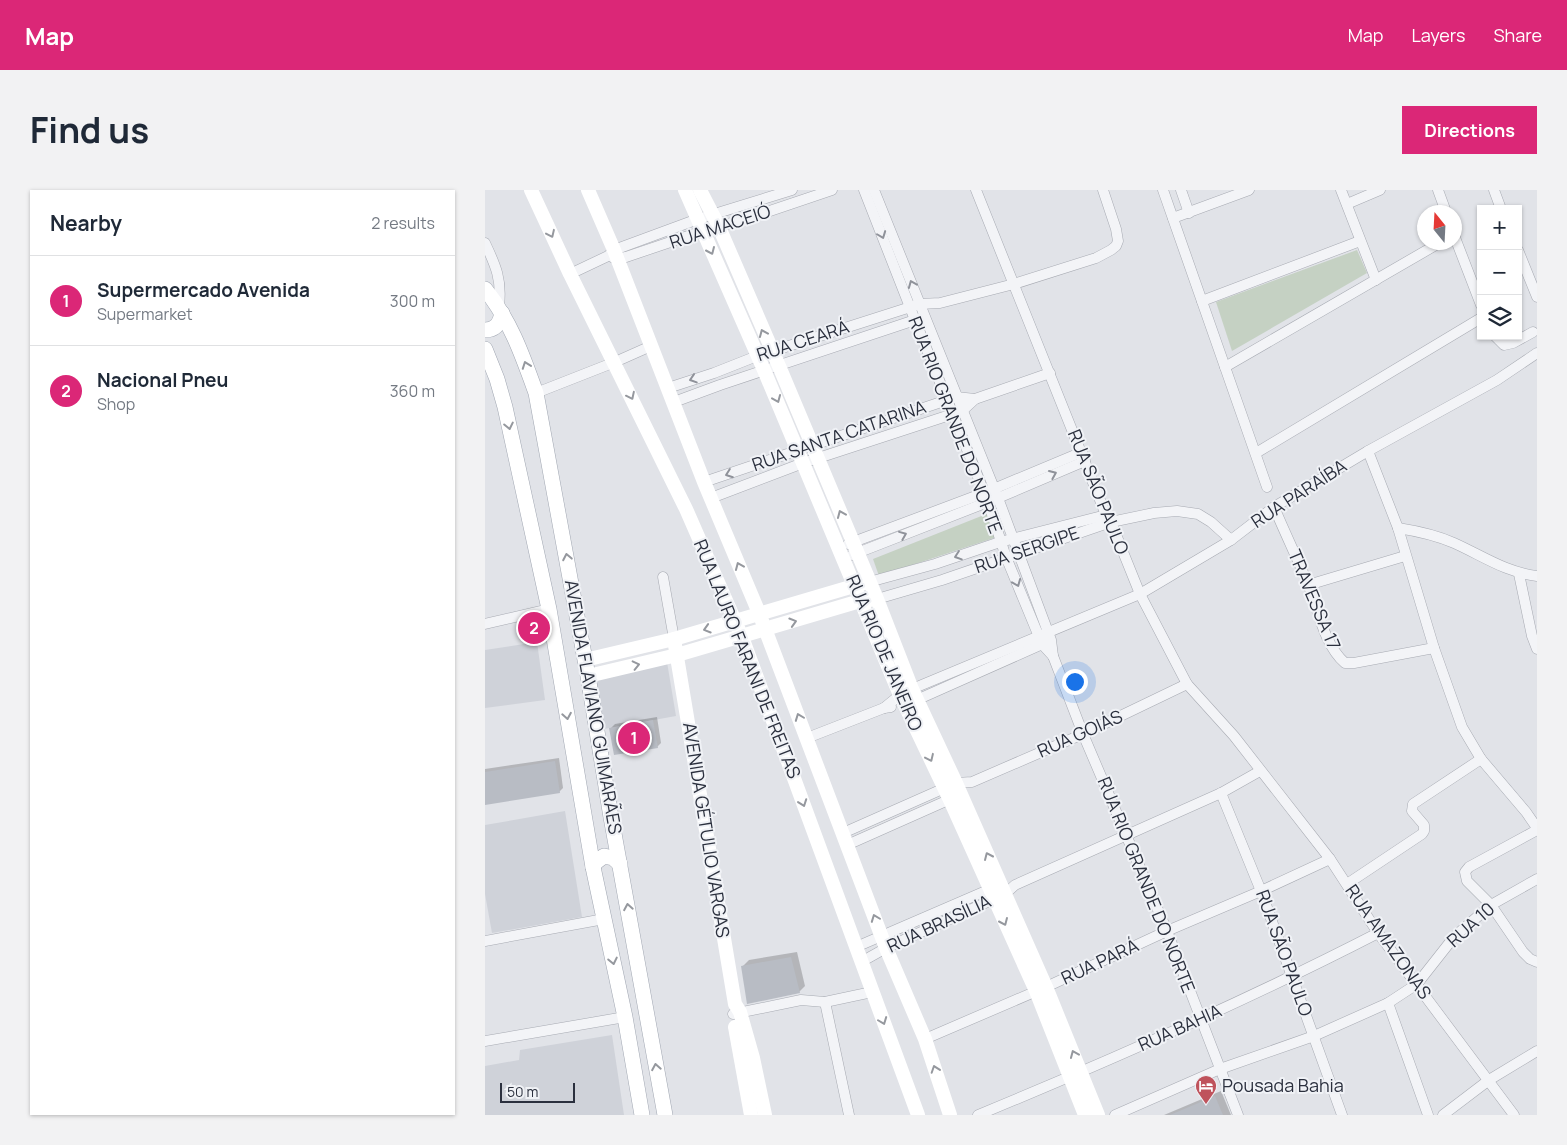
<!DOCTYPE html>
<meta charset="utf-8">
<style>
body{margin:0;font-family:Manrope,sans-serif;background:#f2f2f3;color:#1f2937}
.controls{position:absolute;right:15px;top:15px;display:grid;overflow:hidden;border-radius:0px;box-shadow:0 1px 4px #0004}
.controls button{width:45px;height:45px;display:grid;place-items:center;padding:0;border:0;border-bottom:1px solid #e0e1e3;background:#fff;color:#1f2937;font:25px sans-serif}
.compass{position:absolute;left:932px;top:15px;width:45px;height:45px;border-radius:50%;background:#fff;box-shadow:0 1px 4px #0004;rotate:342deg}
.scale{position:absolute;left:15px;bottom:12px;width:75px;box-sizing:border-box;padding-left:5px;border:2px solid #2b303e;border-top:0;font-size:14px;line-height:18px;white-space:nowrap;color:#2b303e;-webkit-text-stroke:4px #f0f2f6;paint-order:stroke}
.you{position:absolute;left:589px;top:491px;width:18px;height:18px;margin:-12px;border:4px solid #fff;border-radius:50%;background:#1a73e8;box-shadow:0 0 0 8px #1a73e833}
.badge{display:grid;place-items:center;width:32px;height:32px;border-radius:50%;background:#db2777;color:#fff;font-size:16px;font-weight:700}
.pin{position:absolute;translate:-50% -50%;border:2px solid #fff;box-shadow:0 1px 5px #0006}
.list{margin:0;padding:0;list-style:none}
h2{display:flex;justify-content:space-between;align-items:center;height:65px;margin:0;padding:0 20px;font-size:21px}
h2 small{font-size:16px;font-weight:400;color:#747a83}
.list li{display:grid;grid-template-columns:32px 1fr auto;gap:15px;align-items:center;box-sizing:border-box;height:90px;padding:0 20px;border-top:1px solid #e0e1e3}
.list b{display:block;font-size:19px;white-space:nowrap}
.list p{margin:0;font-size:16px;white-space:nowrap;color:#747a83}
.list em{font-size:16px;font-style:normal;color:#747a83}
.icon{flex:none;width:28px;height:28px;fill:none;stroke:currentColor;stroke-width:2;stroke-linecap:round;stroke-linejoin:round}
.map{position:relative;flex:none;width:1052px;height:925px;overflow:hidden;border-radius:0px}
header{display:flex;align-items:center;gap:30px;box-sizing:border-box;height:70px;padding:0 25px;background:#db2777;color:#fff}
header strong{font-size:24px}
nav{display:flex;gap:28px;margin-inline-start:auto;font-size:18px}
.intro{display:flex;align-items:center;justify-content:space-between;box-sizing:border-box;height:120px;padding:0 30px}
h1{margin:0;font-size:35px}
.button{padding:12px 22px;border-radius:0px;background:#db2777;color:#fff;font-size:18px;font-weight:700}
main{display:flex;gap:30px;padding:0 30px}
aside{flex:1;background:#fff;border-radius:0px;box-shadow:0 1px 4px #0004}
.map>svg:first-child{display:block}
.built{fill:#cfd2d9}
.green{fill:#c5d1c3}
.shadow{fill:#0003}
.building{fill:#b8bcc4}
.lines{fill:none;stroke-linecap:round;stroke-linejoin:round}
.street-casing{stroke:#a7aab2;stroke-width:11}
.primary-casing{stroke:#a1a7b2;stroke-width:16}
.street{stroke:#f3f4f7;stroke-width:10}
.secondary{stroke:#fff;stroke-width:14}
.primary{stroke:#fff;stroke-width:15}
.oneway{stroke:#95989e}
.oneway2{stroke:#8f929a}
.labels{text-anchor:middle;stroke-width:4;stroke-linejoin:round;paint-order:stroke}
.street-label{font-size:18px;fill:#2b303e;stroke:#f0f2f6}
.poi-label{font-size:18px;fill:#2b303e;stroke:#f0f2f6;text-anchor:start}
</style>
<header>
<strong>Map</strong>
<nav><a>Map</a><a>Layers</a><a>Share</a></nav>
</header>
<div class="intro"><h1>Find us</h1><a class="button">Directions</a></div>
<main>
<aside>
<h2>Nearby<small>2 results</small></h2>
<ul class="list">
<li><span class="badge">1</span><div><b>Supermercado Avenida</b><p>Supermarket</p></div><em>300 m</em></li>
<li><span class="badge">2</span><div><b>Nacional Pneu</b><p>Shop</p></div><em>360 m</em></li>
</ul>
</aside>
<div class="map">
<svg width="1052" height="925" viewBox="0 0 1052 925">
<rect width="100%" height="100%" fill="#e1e3e8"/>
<g class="built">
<path d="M52,452L60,510L0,518V460Z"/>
<path d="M182,472L191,526L119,539L110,487Z"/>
<path d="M80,621L97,727L7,743L0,704V635Z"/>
<path d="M127,845L139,925H0V876L34,870L35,860Z"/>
</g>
<g class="green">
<path d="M872,60L882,83L747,161L731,112Z"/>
<path d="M504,323L512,347L394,386L388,369Z"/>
</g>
<g class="shadow">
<path d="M55,427L59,441L57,443L45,445L41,432L44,430Z"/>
<path d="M172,527L176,553L172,557L126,538L130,534Z"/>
<path d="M74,568L78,598L74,602L0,614V579Z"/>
<path d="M312,762L320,796L314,802L258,776L264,770Z"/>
<path d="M736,901L746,925H679Z"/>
</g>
<g class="building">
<path d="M52,429L57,444L45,447L40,432Z"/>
<path d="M168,530L173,558L129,565L124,538Z"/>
<path d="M70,571L75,603L0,615V582Z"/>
<path d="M306,767L315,803L262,814L256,776Z"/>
<path d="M730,906L738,925H685Z"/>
</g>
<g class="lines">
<g class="street-casing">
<g id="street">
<path d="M379,0L430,130L503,312L521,367L557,454L568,466"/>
<path d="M389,0L513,308L566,450L568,466L598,544L682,741L753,925"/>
<path d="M491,0L621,325L626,332L655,404L702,494L749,546L845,669L893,743L1029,925"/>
<path d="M678,0L782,297"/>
<path d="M696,0L704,23"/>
<path d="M856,0L891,90"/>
<path d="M953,0L961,22"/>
<path d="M1009,0L1016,19"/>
<path d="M862,14L895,0"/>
<path d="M688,28L764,0"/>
<path d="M969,45L996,115"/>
<path d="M0,53C11,76 17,90 14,116"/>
<path d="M1033,60L1052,107"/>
<path d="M127,67L131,69L141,67L218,41L267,27L347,0"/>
<path d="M85,84L123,66L129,60L213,29L307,0"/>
<path d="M717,111L875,51"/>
<path d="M1010,146L1019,155L1028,153L1048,142"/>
<path d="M740,177L956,52"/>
<path d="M183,198L229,183L272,166L435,114L455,113L529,94L611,68L626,60L631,56L633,51L631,39L618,0"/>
<path d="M51,203L130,172L166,156"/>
<path d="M189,212L235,195L436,128"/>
<path d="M883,261L913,338L949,458L977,537L996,569L1041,622L1052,638"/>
<path d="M771,263L996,128"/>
<path d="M219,292L471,207L490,209"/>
<path d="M226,308L318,273L477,221L490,209L565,183"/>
<path d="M789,317C800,343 812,368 823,394C833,419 839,455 860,473H869L949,458"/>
<path d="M913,338C932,341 951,345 969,353C998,366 1020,382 1052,386"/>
<path d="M363,354L499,303L597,262"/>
<path d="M367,365L513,308L600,271"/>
<path d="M1034,384L1047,446L1052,459"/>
<path d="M178,387L189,449"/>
<path d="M384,392L450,374L515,352L621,325"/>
<path d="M823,395L920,366"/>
<path d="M392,409L457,390L626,332L669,323L692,321L713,324L726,332L746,350"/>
<path d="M0,434L64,419"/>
<path d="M427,512L562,452"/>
<path d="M399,518L415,505L427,499L655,404L746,350L789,317L883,261L1012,190L1052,163"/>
<path d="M322,548L399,518L406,517"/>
<path d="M736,603L776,701L857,925"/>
<path d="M1052,640L984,677L980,682L982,691L1006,715L1038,762L1045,769L1052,772"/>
<path d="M358,643L471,593L487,592L598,544L702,494"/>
<path d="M362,655L470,607"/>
<path d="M862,694L937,644L939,641V635L927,621L928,614L996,569"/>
<path d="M0,751L119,729"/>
<path d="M371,757L510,697"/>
<path d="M376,772L401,758L520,704L530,695L736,603L775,581"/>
<path d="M340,812L364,925"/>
<path d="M903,813L943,925"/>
<path d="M248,824L316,810L340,812L387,802"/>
<path d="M440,849L561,797L682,741L776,701L845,669"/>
<path d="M0,851L140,827"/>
<path d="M493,925C629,869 763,810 893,743"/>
<path d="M630,925L735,879L829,846L903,813L932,794L969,747L1006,715L1052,689"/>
<path d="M958,925L1004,890L1052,861"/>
</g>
</g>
<g class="primary-casing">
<g id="primary">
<path d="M0,99C26,132 37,164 51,203L103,486L126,627L180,925"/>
<path d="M0,140C11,140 15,133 17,123"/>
<path d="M0,159L12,189L20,217L64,419L108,677L140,827L157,925"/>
<path d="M108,677L111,672L119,666L128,668L135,674"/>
</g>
</g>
<use href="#street" class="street"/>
<g class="secondary">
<path d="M46,0L85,84L201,319L257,447L433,925"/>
<path d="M103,0L129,60L219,292L274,423L401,758L440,849L465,925"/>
<path d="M200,0L279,180L415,505L465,610L551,801L600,925"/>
<path d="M215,0L234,37L294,176L392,409L427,499L471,593L561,797L613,925"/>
<path d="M189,449L250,814L255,822L268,868L280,925"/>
<path d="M100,470L189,449L379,393"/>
<path d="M103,486L192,465L375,411L385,410"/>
<path d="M250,837L266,925"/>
</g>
<use href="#primary" class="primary"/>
</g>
<defs><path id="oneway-chevron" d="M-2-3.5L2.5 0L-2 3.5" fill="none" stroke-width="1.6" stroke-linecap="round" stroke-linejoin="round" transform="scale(1.25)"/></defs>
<g class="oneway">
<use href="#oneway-chevron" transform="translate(66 44) rotate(65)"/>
<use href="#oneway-chevron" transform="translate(226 61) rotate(66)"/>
<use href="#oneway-chevron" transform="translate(278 143) rotate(-113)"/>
<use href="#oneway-chevron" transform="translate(41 175) rotate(-110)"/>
<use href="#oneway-chevron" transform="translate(146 206) rotate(64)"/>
<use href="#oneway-chevron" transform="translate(292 209) rotate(67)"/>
<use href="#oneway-chevron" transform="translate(24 236) rotate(78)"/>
<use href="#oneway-chevron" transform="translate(356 324) rotate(-113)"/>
<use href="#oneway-chevron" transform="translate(82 367) rotate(-101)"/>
<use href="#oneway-chevron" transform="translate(254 376) rotate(-113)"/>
<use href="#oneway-chevron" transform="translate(308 432) rotate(-17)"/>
<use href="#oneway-chevron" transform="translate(222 439) rotate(163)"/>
<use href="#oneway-chevron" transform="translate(151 475) rotate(-13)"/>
<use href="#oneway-chevron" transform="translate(82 526) rotate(80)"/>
<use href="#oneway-chevron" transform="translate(314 527) rotate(-111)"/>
<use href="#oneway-chevron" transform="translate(445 568) rotate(65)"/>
<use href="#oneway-chevron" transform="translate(318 613) rotate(70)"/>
<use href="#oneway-chevron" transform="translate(503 666) rotate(-114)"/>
<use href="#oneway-chevron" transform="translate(143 717) rotate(-100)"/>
<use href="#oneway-chevron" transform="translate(390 728) rotate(-111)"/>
<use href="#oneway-chevron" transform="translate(519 732) rotate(66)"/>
<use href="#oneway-chevron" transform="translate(128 771) rotate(78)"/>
<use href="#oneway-chevron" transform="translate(398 831) rotate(69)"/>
<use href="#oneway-chevron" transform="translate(589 864) rotate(-113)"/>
<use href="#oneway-chevron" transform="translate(171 877) rotate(-100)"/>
<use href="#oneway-chevron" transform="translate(450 879) rotate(-109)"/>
</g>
<g class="oneway2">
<use href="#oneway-chevron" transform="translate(397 45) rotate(69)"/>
<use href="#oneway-chevron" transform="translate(427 94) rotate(-112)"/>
<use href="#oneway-chevron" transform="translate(208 189) rotate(162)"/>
<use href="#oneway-chevron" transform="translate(244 284) rotate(160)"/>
<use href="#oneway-chevron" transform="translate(568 284) rotate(-23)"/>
<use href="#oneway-chevron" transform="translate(418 345) rotate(-22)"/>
<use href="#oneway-chevron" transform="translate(473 366) rotate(161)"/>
<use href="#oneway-chevron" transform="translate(532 393) rotate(68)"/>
</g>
<defs>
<g id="hotel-pin" transform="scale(1.125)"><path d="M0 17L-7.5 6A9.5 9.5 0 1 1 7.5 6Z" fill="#bf535c" stroke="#f0f2f6"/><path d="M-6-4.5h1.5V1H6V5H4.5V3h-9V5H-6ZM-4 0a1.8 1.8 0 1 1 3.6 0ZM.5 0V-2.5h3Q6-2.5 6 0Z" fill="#fff"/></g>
</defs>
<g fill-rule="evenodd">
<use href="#hotel-pin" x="721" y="896"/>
</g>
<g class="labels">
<g class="street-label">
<text transform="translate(235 37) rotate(-18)" y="6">RUA MACEIÓ</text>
<text transform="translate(318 151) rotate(-18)" y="6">RUA CEARÁ</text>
<text transform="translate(470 235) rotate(69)" y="6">RUA RIO GRANDE DO NORTE</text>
<text transform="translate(354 246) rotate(-19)" y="6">RUA SANTA CATARINA</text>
<text transform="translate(613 302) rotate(68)" y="6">RUA SÃO PAULO</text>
<text transform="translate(814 304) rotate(-33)" y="6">RUA PARAÍBA</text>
<text transform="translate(542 360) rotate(-19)" y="6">RUA SERGIPE</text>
<text transform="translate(829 410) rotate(67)" y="6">TRAVESSA 17</text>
<text transform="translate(399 463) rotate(67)" y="6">RUA RIO DE JANEIRO</text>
<text transform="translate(262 469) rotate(68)" y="6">RUA LAURO FARANI DE FREITAS</text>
<text transform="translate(108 517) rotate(80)" y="6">AVENIDA FLAVIANO GUIMARÃES</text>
<text transform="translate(595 544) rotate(-24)" y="6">RUA GOIÁS</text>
<text transform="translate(221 640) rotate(81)" y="6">AVENIDA GÉTULIO VARGAS</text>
<text transform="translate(661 695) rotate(68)" y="6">RUA RIO GRANDE DO NORTE</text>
<text transform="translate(454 734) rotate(-25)" y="6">RUA BRASÍLIA</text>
<text transform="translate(986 735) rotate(-42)" y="6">RUA 10</text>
<text transform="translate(903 752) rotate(55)" y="6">RUA AMAZONAS</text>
<text transform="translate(799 763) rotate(70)" y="6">RUA SÃO PAULO</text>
<text transform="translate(615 772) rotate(-25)" y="6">RUA PARÁ</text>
<text transform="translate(695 838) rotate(-24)" y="6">RUA BAHIA</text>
</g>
<g class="poi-label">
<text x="737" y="902">Pousada Bahia</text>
</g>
</g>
</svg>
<div class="controls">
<button>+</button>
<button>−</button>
<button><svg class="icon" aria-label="layers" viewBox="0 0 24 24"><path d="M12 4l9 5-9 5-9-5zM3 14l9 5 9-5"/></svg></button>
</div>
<svg class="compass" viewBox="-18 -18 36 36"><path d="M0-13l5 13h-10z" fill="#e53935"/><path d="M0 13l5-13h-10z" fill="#747a83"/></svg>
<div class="scale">50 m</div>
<div class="you"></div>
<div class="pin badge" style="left:149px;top:548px">1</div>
<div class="pin badge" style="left:49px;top:438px">2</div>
</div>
</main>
